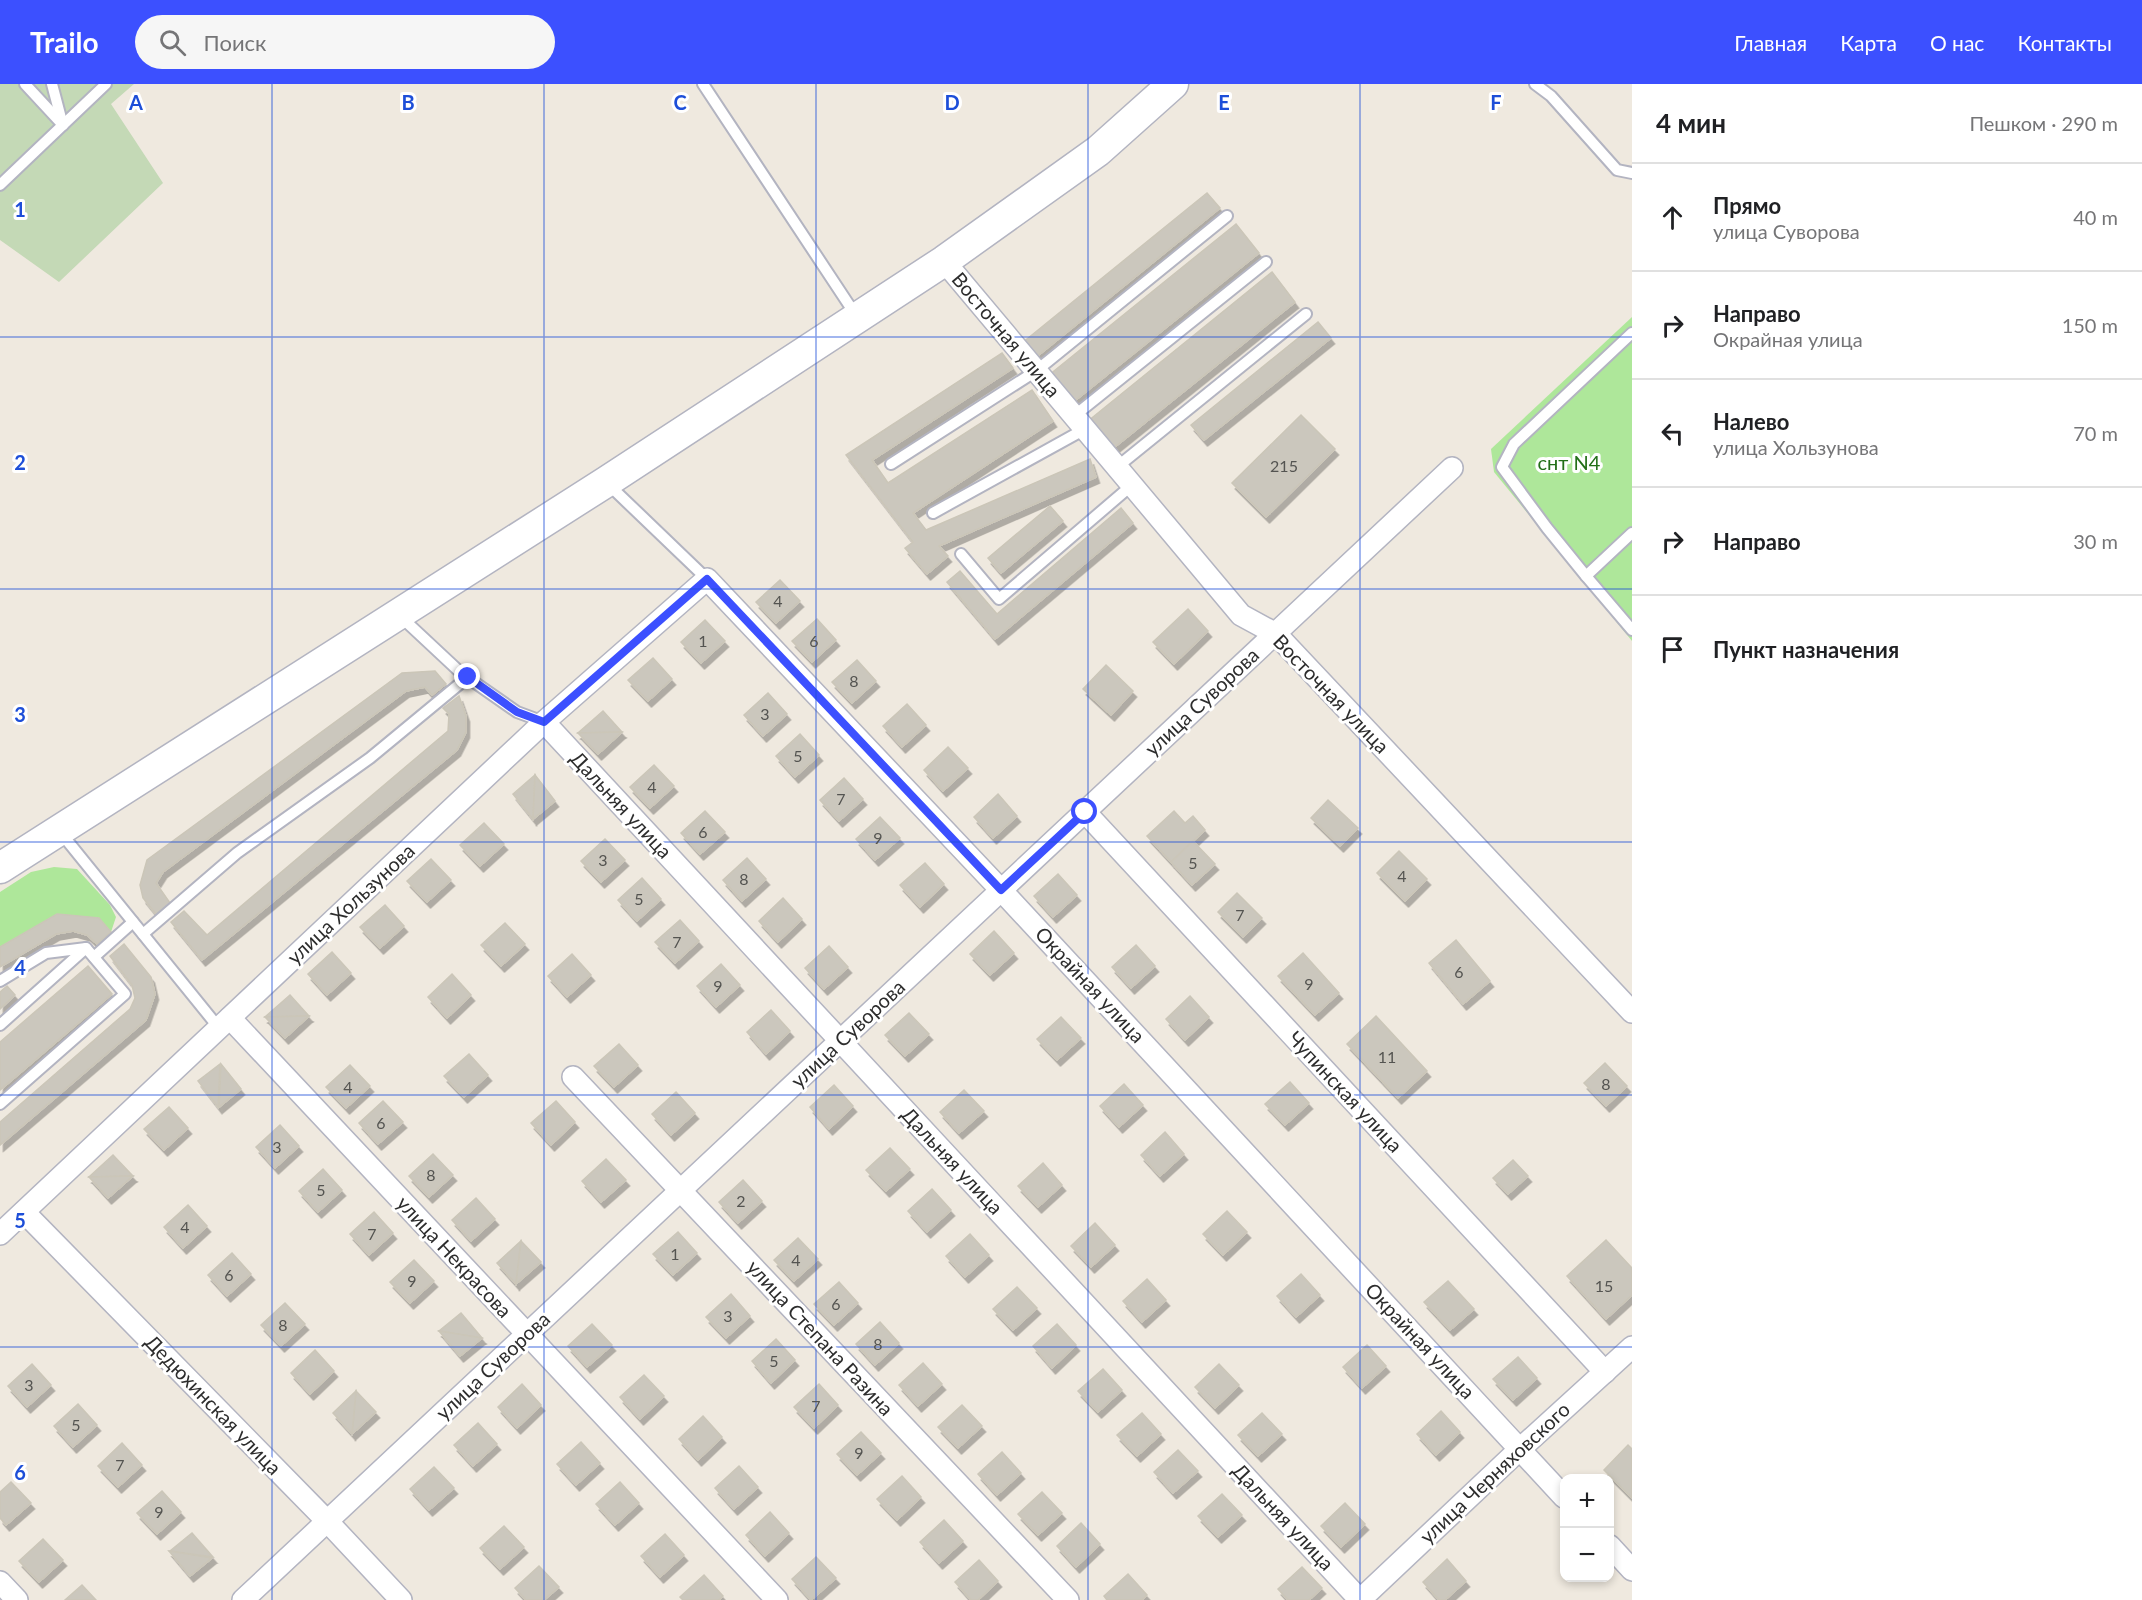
<!DOCTYPE html>
<html lang="ru">
<meta charset="utf-8">
<style>
body{margin:0;font-family:Lato,sans-serif;background:#f6f6f6;color:#202124}
.controls{position:absolute;right:18px;bottom:18px;display:grid;overflow:hidden;border-radius:12px;box-shadow:0 3px 9px #0003}
.controls button{width:54px;height:54px;display:grid;place-items:center;padding:0;border:0;border-bottom:2px solid #e0e0e0;background:#fff;color:#202124;font:30px sans-serif}
.stop{position:absolute;width:18px;height:18px;margin:-14px;border:4px solid #3c50ff;border-radius:50%;background:#fff}
.stop.end{background:#3c50ff;border-color:#fff;box-shadow:0 2px 6px #0008}
.list{margin:0;padding:0;list-style:none}
h2{display:flex;justify-content:space-between;align-items:center;height:78px;margin:0;padding:0 24px;font-size:26px}
h2 small{font-size:20px;font-weight:400;color:#757577}
.list li{display:grid;grid-template-columns:39px 1fr auto;gap:18px;align-items:center;box-sizing:border-box;height:108px;padding:0 24px;border-top:2px solid #e0e0e0}
.list b{display:block;font-size:22px;white-space:nowrap}
.list p{margin:0;font-size:20px;white-space:nowrap;color:#757577}
.list em{font-size:20px;font-style:normal;color:#757577}
.icon{flex:none;width:33px;height:33px;fill:none;stroke:currentColor;stroke-width:2;stroke-linecap:round;stroke-linejoin:round}
.map{position:relative;flex:none;width:1632px;height:1516px;overflow:hidden}
header{display:flex;align-items:center;gap:36px;box-sizing:border-box;height:84px;padding:0 30px;background:#3c50ff;color:#fff}
header strong{font-size:28px}
nav{display:flex;gap:33px;margin-inline-start:auto;font-size:21px}
.search{width:420px;height:54px;background:#f6f6f6;display:flex;align-items:center;gap:15px;box-sizing:border-box;padding:0 21px;border-radius:33px;color:#757577;font-size:22px}
main{display:flex}
aside{flex:1;background:#fff}
.map>svg:first-child{display:block}
.green{fill:#aee79a}
.cemetery{fill:#c4d9b6}
.building{fill:#cbc7bd;stroke:#cbc6b8;stroke-width:1.5;filter:url(#shadow)}
.lines{fill:none;stroke-linecap:round;stroke-linejoin:round}
.service-casing{stroke:#b3b4c1;stroke-width:14}
.minor-casing{stroke:#b3b4c1;stroke-width:24}
.secondary-casing{stroke:#b3b4c1;stroke-width:33}
.service{stroke:#fff;stroke-width:10}
.minor{stroke:#fff;stroke-width:21}
.secondary{stroke:#fff;stroke-width:30}
.route{stroke:#3c50ff;stroke-width:8}
.grid{fill:none;stroke:#1d4ed8;stroke-width:1.5;stroke-opacity:0.55}
.labels{text-anchor:middle;stroke-width:6;stroke-linejoin:round;paint-order:stroke}
.number-label{font-size:16px;fill:#545451}
.street-label{font-size:20px;fill:#2d2d2d;stroke:#fff}
.park-label{font-size:20px;fill:#236f18;stroke:#fff}
.grid-label{font-size:20px;text-anchor:middle;font-weight:bold;fill:#1d4ed8;stroke:#fff;stroke-width:6;stroke-linejoin:round;paint-order:stroke}
</style>
<header>
<strong>Trailo</strong>
<div class="search"><svg class="icon" aria-label="search" viewBox="0 0 24 24"><circle cx="10" cy="10" r="6"/><path d="M15 15l6 6"/></svg>Поиск</div>
<nav><a>Главная</a><a>Карта</a><a>О нас</a><a>Контакты</a></nav>
</header>
<main>
<div class="map">
<svg width="1632" height="1516" viewBox="0 0 1632 1516">
<defs>
<filter id="shadow"><feDropShadow dx="3.5" dy="6" stdDeviation="0" flood-color="#0004"/></filter>
</defs>
<rect width="100%" height="100%" fill="#efe9df"/>
<g class="green">
<path d="M1632,233V557L1494,388L1491,365Z"/>
<path d="M54,783L77,785L110,821L116,833L111,848L99,834L57,830L0,863V808L31,788Z"/>
</g>
<path class="cemetery" d="M0,0H134L111,20L163,99L59,198L0,156Z"/>
<g class="building">
<path d="M1207,109L1220,124L1035,274L1022,259Z"/>
<path d="M1236,140L1259,169L1072,319L1049,291Z"/>
<path d="M1272,188L1295,218L1111,366L1088,337Z"/>
<path d="M1318,238L1331,254L1204,356L1191,341Z"/>
<path d="M1002,269L1013,284L872,376L888,399L1032,306L1053,337L913,429L926,446L1090,375L1096,393L939,462L948,472L927,490L905,464L913,458L846,371Z"/>
<path d="M1301,331L1335,365L1266,433L1232,399Z"/>
<path d="M1050,422L1063,437L1001,489L988,474Z"/>
<path d="M1121,424L1133,439L995,555L947,498L960,487L997,530Z"/>
<path d="M780,496L800,517L776,539L756,518Z"/>
<path d="M1188,525L1208,547L1174,580L1153,558Z"/>
<path d="M817,535L836,556L812,578L792,557Z"/>
<path d="M705,536L725,557L701,579L681,558Z"/>
<path d="M653,574L672,595L648,617L628,596Z"/>
<path d="M857,576L876,597L852,619L832,598Z"/>
<path d="M1106,581L1133,607L1111,631L1083,605Z"/>
<path d="M435,587L446,600L432,611L425,603L406,607L163,788L156,799L170,819L156,830L143,814L140,801L147,776L402,589Z"/>
<path d="M768,609L787,630L763,652L744,631Z"/>
<path d="M459,612L466,632V648L457,666L202,876L171,838L184,827L207,851L448,647L449,630L443,624Z"/>
<path d="M907,620L926,641L902,663L883,642Z"/>
<path d="M603,627L622,648L578,649Z"/>
<path d="M622,648L598,670L578,649Z"/>
<path d="M800,650L819,671L795,693L776,672Z"/>
<path d="M948,663L968,684L943,707L924,686Z"/>
<path d="M654,681L674,702L650,724L630,703Z"/>
<path d="M535,691L533,735L513,710Z"/>
<path d="M535,691L555,717L533,735Z"/>
<path d="M844,694L863,715L839,737L820,716Z"/>
<path d="M998,710L1017,732L993,754L974,733Z"/>
<path d="M1328,716L1358,744L1340,762L1311,734Z"/>
<path d="M705,727L725,748L700,770L681,749Z"/>
<path d="M1174,727L1185,739L1193,732L1205,746L1171,778L1147,752Z"/>
<path d="M880,733L900,754L875,776L856,755Z"/>
<path d="M484,739L504,760L480,782L460,761Z"/>
<path d="M605,755L625,776L601,798L581,777Z"/>
<path d="M1193,757L1215,780L1192,801L1171,778Z"/>
<path d="M1399,767L1427,795L1405,817L1377,789Z"/>
<path d="M747,774L766,795L742,817L723,796Z"/>
<path d="M431,775L451,796L427,818L407,797Z"/>
<path d="M925,779L944,800L920,823L900,801Z"/>
<path d="M1058,790L1077,811L1053,833L1034,812Z"/>
<path d="M642,794L661,815L637,837L618,816Z"/>
<path d="M1237,809L1262,834L1243,853L1218,828Z"/>
<path d="M783,814L802,835L778,858L759,837Z"/>
<path d="M385,821L404,842L380,864L360,843Z"/>
<path d="M57,830L99,834L111,848L97,860L87,851L73,847L56,850L0,883V863Z"/>
<path d="M680,836L699,857L675,879L655,858Z"/>
<path d="M505,839L525,860L501,882L481,861Z"/>
<path d="M994,847L1014,869L990,891L970,870Z"/>
<path d="M1456,856L1490,897L1463,920L1429,879Z"/>
<path d="M124,860L151,893L155,910L146,936L0,1061V1038L130,925L135,914L132,901L110,872Z"/>
<path d="M1136,861L1155,882L1131,904L1112,883Z"/>
<path d="M829,862L848,883L824,905L805,884Z"/>
<path d="M332,868L351,889L327,911L308,890Z"/>
<path d="M1303,869L1339,909L1315,931L1278,892Z"/>
<path d="M572,870L591,891L567,913L548,892Z"/>
<path d="M721,880L740,901L716,923L697,902Z"/>
<path d="M88,882L112,910L0,1006V958Z"/>
<path d="M452,890L471,911L447,934L428,913Z"/>
<path d="M7,902L15,911L0,925V908Z"/>
<path d="M290,911L309,932L265,933Z"/>
<path d="M1190,912L1209,933L1185,956L1166,935Z"/>
<path d="M771,926L790,947L766,970L747,948Z"/>
<path d="M909,929L929,950L905,972L885,951Z"/>
<path d="M309,932L285,954L265,933Z"/>
<path d="M1376,932L1427,987L1398,1014L1347,960Z"/>
<path d="M1061,933L1081,954L1057,976L1037,955Z"/>
<path d="M619,960L638,981L614,1003L594,982Z"/>
<path d="M469,970L488,991L464,1013L444,992Z"/>
<path d="M1605,979L1627,1002L1606,1022L1584,999Z"/>
<path d="M220,980L218,1023L198,997Z"/>
<path d="M221,980L241,1005L219,1023Z"/>
<path d="M350,981L370,1002L346,1024L326,1003Z"/>
<path d="M1290,998L1309,1019L1285,1041L1265,1020Z"/>
<path d="M1124,1000L1143,1021L1119,1043L1100,1022Z"/>
<path d="M834,1001L853,1022L829,1045L810,1023Z"/>
<path d="M964,1006L984,1027L959,1049L940,1028Z"/>
<path d="M676,1008L695,1029L671,1051L652,1030Z"/>
<path d="M383,1017L403,1038L378,1060L359,1039Z"/>
<path d="M556,1017L575,1038L551,1061L531,1039Z"/>
<path d="M169,1023L188,1044L164,1066L144,1045Z"/>
<path d="M280,1041L299,1062L275,1084L256,1063Z"/>
<path d="M1165,1048L1184,1070L1160,1092L1141,1071Z"/>
<path d="M890,1064L910,1085L886,1107L866,1086Z"/>
<path d="M433,1070L453,1091L429,1113L409,1092Z"/>
<path d="M113,1071L133,1092L89,1093Z"/>
<path d="M606,1075L626,1096L601,1118L582,1097Z"/>
<path d="M1513,1076L1528,1092L1508,1110L1493,1094Z"/>
<path d="M1043,1079L1062,1101L1038,1123L1018,1102Z"/>
<path d="M323,1085L342,1106L318,1128L299,1107Z"/>
<path d="M133,1092L108,1114L89,1093Z"/>
<path d="M743,1096L762,1117L738,1139L719,1118Z"/>
<path d="M932,1105L951,1126L927,1148L908,1127Z"/>
<path d="M476,1114L495,1135L471,1157L452,1136Z"/>
<path d="M188,1121L207,1142L183,1164L164,1143Z"/>
<path d="M1227,1127L1247,1148L1223,1171L1203,1150Z"/>
<path d="M374,1128L393,1149L369,1171L350,1150Z"/>
<path d="M1095,1139L1115,1161L1091,1183L1071,1162Z"/>
<path d="M678,1148L697,1169L673,1191L653,1170Z"/>
<path d="M970,1150L989,1171L965,1193L946,1172Z"/>
<path d="M798,1154L818,1175L794,1197L774,1176Z"/>
<path d="M1606,1156L1632,1184V1211L1606,1235L1567,1192Z"/>
<path d="M521,1157L516,1200L497,1179Z"/>
<path d="M521,1157L541,1178L516,1200Z"/>
<path d="M232,1169L251,1190L227,1212L208,1191Z"/>
<path d="M414,1176L434,1197L410,1219L390,1198Z"/>
<path d="M1301,1190L1320,1211L1296,1233L1277,1212Z"/>
<path d="M1147,1195L1166,1216L1142,1238L1123,1217Z"/>
<path d="M1448,1197L1474,1225L1450,1246L1424,1218Z"/>
<path d="M839,1198L858,1219L834,1241L814,1220Z"/>
<path d="M1017,1203L1037,1224L1013,1246L993,1225Z"/>
<path d="M731,1210L750,1232L726,1254L706,1233Z"/>
<path d="M285,1219L305,1240L281,1262L261,1241Z"/>
<path d="M461,1229L482,1254L439,1247Z"/>
<path d="M880,1238L899,1259L875,1281L856,1260Z"/>
<path d="M592,1240L612,1261L587,1283L568,1262Z"/>
<path d="M1057,1240L1076,1261L1052,1284L1033,1262Z"/>
<path d="M439,1247L482,1254L460,1272Z"/>
<path d="M776,1255L795,1276L771,1299L752,1277Z"/>
<path d="M1367,1261L1386,1282L1362,1304L1343,1283Z"/>
<path d="M315,1266L334,1287L310,1310L291,1289Z"/>
<path d="M1518,1273L1537,1294L1513,1316L1493,1295Z"/>
<path d="M923,1279L942,1300L918,1322L899,1301Z"/>
<path d="M32,1280L51,1301L27,1323L8,1302Z"/>
<path d="M1219,1280L1239,1301L1215,1324L1195,1303Z"/>
<path d="M1103,1285L1122,1306L1098,1328L1078,1307Z"/>
<path d="M644,1291L664,1312L640,1335L620,1313Z"/>
<path d="M522,1300L541,1321L517,1344L498,1323Z"/>
<path d="M819,1300L838,1321L814,1344L794,1323Z"/>
<path d="M356,1307L376,1328L352,1350Z"/>
<path d="M356,1307L352,1350L333,1329Z"/>
<path d="M78,1320L97,1341L73,1363L54,1342Z"/>
<path d="M962,1321L982,1342L958,1364L938,1343Z"/>
<path d="M1441,1327L1460,1348L1436,1371L1417,1350Z"/>
<path d="M1142,1329L1161,1350L1137,1372L1117,1351Z"/>
<path d="M1262,1329L1282,1350L1258,1372L1238,1351Z"/>
<path d="M703,1332L722,1353L698,1376L679,1355Z"/>
<path d="M478,1339L497,1360L473,1382L454,1361Z"/>
<path d="M861,1348L881,1369L857,1391L837,1370Z"/>
<path d="M581,1358L600,1379L576,1401L557,1380Z"/>
<path d="M122,1359L142,1381L118,1403L98,1382Z"/>
<path d="M1628,1361L1632,1365V1414L1604,1386Z"/>
<path d="M1178,1366L1198,1387L1173,1409L1154,1388Z"/>
<path d="M1002,1368L1021,1389L997,1411L978,1390Z"/>
<path d="M739,1382L758,1403L734,1425L715,1404Z"/>
<path d="M434,1383L454,1404L429,1426L410,1405Z"/>
<path d="M902,1392L921,1413L897,1436L877,1415Z"/>
<path d="M11,1398L31,1419L6,1441L0,1434V1408Z"/>
<path d="M620,1398L639,1419L615,1441L596,1420Z"/>
<path d="M162,1407L181,1428L157,1450L137,1429Z"/>
<path d="M1042,1408L1062,1429L1038,1451L1018,1430Z"/>
<path d="M1222,1410L1242,1431L1218,1453L1198,1432Z"/>
<path d="M1345,1419L1365,1440L1341,1463L1321,1442Z"/>
<path d="M770,1428L789,1449L765,1472L746,1451Z"/>
<path d="M944,1436L963,1457L939,1479L920,1458Z"/>
<path d="M1081,1439L1100,1460L1076,1483L1057,1462Z"/>
<path d="M504,1442L524,1463L500,1485L480,1464Z"/>
<path d="M192,1449L213,1473L170,1467Z"/>
<path d="M665,1450L684,1471L660,1493L641,1472Z"/>
<path d="M43,1455L63,1476L39,1498L19,1477Z"/>
<path d="M169,1467L212,1474L190,1492Z"/>
<path d="M816,1473L836,1494L811,1516L792,1495Z"/>
<path d="M1447,1475L1466,1497L1445,1516H1439L1423,1498Z"/>
<path d="M979,1476L998,1497L978,1516H971L955,1498Z"/>
<path d="M539,1482L559,1503L544,1516H526L515,1504Z"/>
<path d="M1302,1483L1322,1504L1309,1516H1288L1278,1505Z"/>
<path d="M1128,1490L1147,1511L1142,1516H1107L1104,1512Z"/>
<path d="M704,1491L723,1512L719,1516H683L680,1513Z"/>
<path d="M82,1501L96,1516H65Z"/>
</g>
<g class="lines">
<g class="service-casing">
<g id="service">
<path d="M25,0L63,41"/>
<path d="M52,0L62,38"/>
<path d="M703,0L857,233"/>
<path d="M1535,0L1551,12L1617,86L1632,89"/>
<path d="M0,101L106,0"/>
<path d="M1074,332L1266,178"/>
<path d="M891,380L1036,287L1227,132"/>
<path d="M1117,383L1306,230"/>
<path d="M608,400L707,495"/>
<path d="M933,429L1085,345"/>
<path d="M1632,449L1586,492L1632,546"/>
<path d="M961,470L999,515L1132,401"/>
<path d="M1586,492L1547,444L1502,383L1514,360L1632,249"/>
<path d="M400,532L461,589L517,628L544,638"/>
<path d="M61,749L219,944"/>
<path d="M143,850L237,769L370,674L468,593"/>
<path d="M94,873L133,838"/>
<path d="M0,897L46,869L86,864"/>
<path d="M0,941L86,864L125,910L0,1020"/>
</g>
</g>
<g class="minor-casing">
<g id="minor">
<path d="M944,177L1241,531L1276,550L1632,928"/>
<path d="M544,638L1360,1516"/>
<path d="M1085,728L1605,1288"/>
<path d="M230,934L777,1516"/>
<path d="M573,993L1068,1516"/>
<path d="M24,1128L327,1437L401,1516"/>
<path d="M0,1150L544,638L707,495L1001,806L1564,1413"/>
<path d="M1610,1462L1632,1486"/>
<path d="M0,1498L17,1516"/>
<path d="M243,1516L1452,384"/>
<path d="M1360,1516L1520,1365L1632,1263"/>
</g>
</g>
<g class="secondary-casing">
<path id="secondary" d="M0,784L606,398L944,177L1098,67L1173,0"/>
</g>
<use href="#service" class="service"/>
<use href="#minor" class="minor"/>
<use href="#secondary" class="secondary"/>
</g>
<g class="lines">
<path class="route" d="M468,593L517,628L544,638L707,495L1001,806L1085,728"/>
</g>
<path class="grid" d="M272,0V1516M544,0V1516M816,0V1516M1088,0V1516M1360,0V1516M0,253H1632M0,505H1632M0,758H1632M0,1011H1632M0,1263H1632"/>
<g class="labels">
<g class="number-label">
<text x="1284" y="388">215</text>
<text x="778" y="523">4</text>
<text x="703" y="563">1</text>
<text x="814" y="563">6</text>
<text x="854" y="603">8</text>
<text x="765" y="636">3</text>
<text x="798" y="678">5</text>
<text x="652" y="709">4</text>
<text x="841" y="721">7</text>
<text x="703" y="754">6</text>
<text x="878" y="760">9</text>
<text x="603" y="782">3</text>
<text x="1193" y="785">5</text>
<text x="1402" y="798">4</text>
<text x="744" y="801">8</text>
<text x="639" y="821">5</text>
<text x="1240" y="837">7</text>
<text x="677" y="864">7</text>
<text x="1459" y="894">6</text>
<text x="1309" y="906">9</text>
<text x="718" y="908">9</text>
<text x="1387" y="979">11</text>
<text x="1606" y="1006">8</text>
<text x="348" y="1009">4</text>
<text x="381" y="1045">6</text>
<text x="277" y="1069">3</text>
<text x="431" y="1097">8</text>
<text x="321" y="1112">5</text>
<text x="741" y="1123">2</text>
<text x="185" y="1149">4</text>
<text x="372" y="1156">7</text>
<text x="675" y="1176">1</text>
<text x="796" y="1182">4</text>
<text x="229" y="1197">6</text>
<text x="412" y="1203">9</text>
<text x="1604" y="1208">15</text>
<text x="836" y="1226">6</text>
<text x="728" y="1238">3</text>
<text x="283" y="1247">8</text>
<text x="878" y="1266">8</text>
<text x="774" y="1283">5</text>
<text x="29" y="1307">3</text>
<text x="816" y="1328">7</text>
<text x="76" y="1347">5</text>
<text x="859" y="1375">9</text>
<text x="120" y="1387">7</text>
<text x="159" y="1434">9</text>
</g>
<g class="street-label">
<text transform="translate(1006 251) rotate(50)" y="7">Восточная улица</text>
<text transform="translate(1331 610) rotate(46)" y="7">Восточная улица</text>
<text transform="translate(1202 618) rotate(-43)" y="7">улица Суворова</text>
<text transform="translate(621 721) rotate(47)" y="7">Дальняя улица</text>
<text transform="translate(351 820) rotate(-43)" y="7">улица Хользунова</text>
<text transform="translate(1090 901) rotate(47)" y="7">Окрайная улица</text>
<text transform="translate(848 950) rotate(-43)" y="7">улица Суворова</text>
<text transform="translate(1345 1008) rotate(47)" y="7">Чупинская улица</text>
<text transform="translate(952 1077) rotate(47)" y="7">Дальняя улица</text>
<text transform="translate(454 1173) rotate(47)" y="7">улица Некрасова</text>
<text transform="translate(820 1254) rotate(47)" y="7">улица Степана Разина</text>
<text transform="translate(1420 1257) rotate(47)" y="7">Окрайная улица</text>
<text transform="translate(493 1282) rotate(-43)" y="7">улица Суворова</text>
<text transform="translate(213 1321) rotate(46)" y="7">Дедюхинская улица</text>
<text transform="translate(1495 1389) rotate(-43)" y="7">улица Черняховского</text>
<text transform="translate(1283 1433) rotate(47)" y="7">Дальняя улица</text>
</g>
<g class="park-label">
<text x="1569" y="386">снт N4</text>
</g>
</g>
<g class="grid-label">
<text x="136" y="26">A</text>
<text x="408" y="26">B</text>
<text x="680" y="26">C</text>
<text x="952" y="26">D</text>
<text x="1224" y="26">E</text>
<text x="1496" y="26">F</text>
<text x="20" y="133">1</text>
<text x="20" y="386">2</text>
<text x="20" y="638">3</text>
<text x="20" y="891">4</text>
<text x="20" y="1144">5</text>
<text x="20" y="1396">6</text>
</g>
</svg>
<div class="controls">
<button>+</button>
<button>−</button>
</div>
<div class="stop" style="left:1085px;top:728px"></div>
<div class="stop end" style="left:468px;top:593px"></div>
</div>
<aside>
<h2>4 мин<small>Пешком · 290 m</small></h2>
<ul class="list">
<li><svg class="icon" aria-label="ahead" viewBox="0 0 24 24"><path d="M12 20V5M6 11l6-6 6 6"/></svg><div><b>Прямо</b><p>улица Суворова</p></div><em>40 m</em></li>
<li><svg class="icon" aria-label="right" viewBox="0 0 24 24"><path d="M7 20v-9h11M14 6l5 5-5 5"/></svg><div><b>Направо</b><p>Окрайная улица</p></div><em>150 m</em></li>
<li><svg class="icon" aria-label="left" viewBox="0 0 24 24"><path d="M17 20v-9H6M10 6l-5 5 5 5"/></svg><div><b>Налево</b><p>улица Хользунова</p></div><em>70 m</em></li>
<li><svg class="icon" aria-label="right" viewBox="0 0 24 24"><path d="M7 20v-9h11M14 6l5 5-5 5"/></svg><div><b>Направо</b></div><em>30 m</em></li>
<li><svg class="icon" aria-label="arrive" viewBox="0 0 24 24"><path d="M6 21V4h12l-3 4 3 4H6"/></svg><div><b>Пункт назначения</b></div></li>
</ul>
</aside>
</main>
